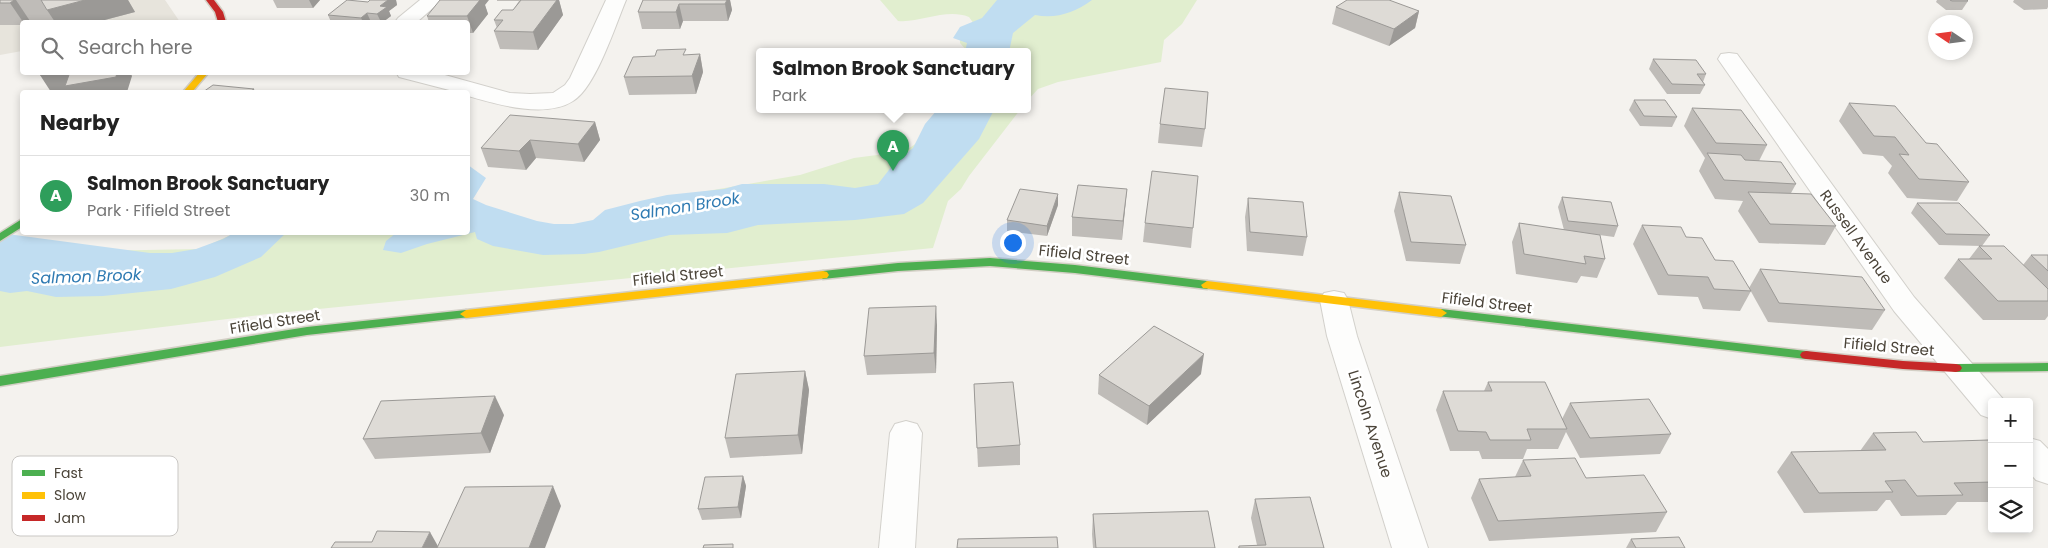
<!DOCTYPE html>
<meta charset="utf-8">
<style>
body{margin:0;font-family:Poppins,sans-serif;background:#f2f2f2;color:#222}
.controls{position:absolute;right:15px;bottom:15px;display:grid;overflow:hidden;border-radius:5px;box-shadow:0 2px 8px #0003}
.controls button{width:45px;height:45px;display:grid;place-items:center;padding:0;border:0;border-bottom:1px solid #e0e0e0;background:#fff;color:#222;font:25px sans-serif}
.compass{position:absolute;left:1928px;top:15px;width:45px;height:45px;border-radius:50%;background:#fff;box-shadow:0 2px 8px #0003;rotate:283deg}
.you{position:absolute;left:1012px;top:242px;width:18px;height:18px;margin:-12px;border:4px solid #fff;border-radius:50%;background:#1a73e8;box-shadow:0 0 0 8px #1a73e833}
.badge{display:grid;place-items:center;width:32px;height:32px;border-radius:50%;background:#7c3aed;color:#fff;font-size:16px;font-weight:700}
.pin{position:absolute;translate:-50% -41px;filter:drop-shadow(0 1px 2px #0008)}
.pin::after{content:'';position:absolute;top:26px;width:18px;height:15px;background:inherit;clip-path:polygon(0 0,100% 0,50% 100%)}
.popup{position:absolute;left:756px;top:48px;width:275px;height:65px;box-sizing:border-box;display:grid;place-content:center;border-radius:5px;background:#fff;filter:drop-shadow(0 1px 4px #0005);font-size:16px;white-space:nowrap;color:#767676}
.popup b{font-size:19px;color:#222}
.popup::after{content:'';position:absolute;left:50%;top:100%;margin-left:-10px;border:10px solid transparent;border-top-color:#fff}
.list{margin:0;padding:0;list-style:none}
h2{display:flex;justify-content:space-between;align-items:center;height:65px;margin:0;padding:0 20px;font-size:21px}
h2 small{font-size:16px;font-weight:400;color:#767676}
.list li{display:grid;grid-template-columns:32px 1fr auto;gap:15px;align-items:center;box-sizing:border-box;height:80px;padding:0 20px;border-top:1px solid #e0e0e0}
.list b{display:block;font-size:19px;white-space:nowrap}
.list p{margin:0;font-size:16px;white-space:nowrap;color:#767676}
.list em{font-size:16px;font-style:normal;color:#767676}
.icon{flex:none;width:28px;height:28px;fill:none;stroke:currentColor;stroke-width:2;stroke-linecap:round;stroke-linejoin:round}
.map{position:relative;flex:none;width:2048px;height:548px;overflow:hidden}
.search{position:absolute;background:#fff;box-shadow:0 2px 8px #0003;left:20px;top:20px;width:450px;height:55px;display:flex;align-items:center;gap:12px;box-sizing:border-box;padding:0 18px;border-radius:5px;color:#767676;font-size:19px}
.panel{position:absolute;background:#fff;box-shadow:0 2px 8px #0003;left:20px;top:90px;width:450px;height:145px;border-radius:5px}
.map>svg:first-child{display:block}
.residential{fill:#e7e4dc}
.green{fill:#e1eecf}
.water{fill:#c0ddf1}
.lines{fill:none;stroke-linecap:round;stroke-linejoin:round}
.street-casing{stroke:#d2d0cb;stroke-width:2}
.fast-casing{stroke:#d3cfc5;stroke-width:3}
.slow-casing{stroke:#d3cfc5;stroke-width:3}
.jam-casing{stroke:#d3cfc5;stroke-width:3}
.street{fill:#fdfdfc;fill-rule:evenodd}
.fast{fill:#4caf50;fill-rule:evenodd}
.slow{fill:#ffc107;fill-rule:evenodd}
.jam{fill:#c62828;fill-rule:evenodd}
.wall{fill:#bfbcb8}
.shaded-wall{fill:#9b9996}
.building{fill:#dedbd6;stroke:#9b9996}
.labels{text-anchor:middle;stroke-width:5;stroke-linejoin:round;paint-order:stroke}
.street-label{font-size:15px;fill:#4b4439;stroke:#fff}
.water-label{font-size:16px;font-style:italic;fill:#2e7ab2;stroke:#fff}
.key{fill:#fff;stroke:#c9c7c4;stroke-width:1}
.key-label{font-size:14px;fill:#4b4439}
</style>
<div class="map">
<svg width="2048" height="548" viewBox="0 0 2048 548">
<rect width="100%" height="100%" fill="#f4f2ee"/>
<path class="residential" d="M0,0H165L180,22H22V51L0,55Z"/>
<g class="green">
<path d="M880,0H1197L1182,24L1164,40L1161,62L1058,82L1038,89L1027,101V52H968L960,43V39L974,24L969,17C946,8 921,23 898,21Z"/>
<path d="M946,110H1020L969,176L961,189L948,201L933,248L268,314L0,347V268L90,251L200,249L235,233L468,232L470,201L531,224L581,225L684,195L800,175L854,158L900,152L911,147L932,132Z"/>
</g>
<g class="water">
<path d="M997,0H1092C1074,13 1056,19 1035,15L1013,33L1009,52H965L967,43L953,38L960,27L982,18Z"/>
<path d="M937,110H994L979,139L923,203L904,214L855,220L758,225L727,233L670,235L599,252L584,254L543,255L493,246L477,239L475,232L427,244L401,253L383,250L386,241L396,233L468,232V165L486,178L473,199L486,205L537,221L554,224H573L593,220L605,210L640,201L667,195L724,189L742,184H824L855,188L878,184L895,162L913,148L925,124Z"/>
<path d="M0,233L150,253H172L196,249L223,239L234,233H286L261,257L215,277L171,289L103,296L56,297L27,291L10,293L0,291Z"/>
</g>
<g class="lines">
<g class="street-casing">
<g id="street">
<path d="M420,0H442L417,22H395L398,18Z"/>
<path d="M606,0H626C615,26 596,87 573,101C545,119 496,104 468,96V92H457L399,77L396,72H434L510,93L530,94L553,93L565,85L570,78Z"/>
<path d="M1729,53L1737,54L1914,297L2003,399L2005,402H1992V419L1981,415L1894,311L1718,59L1721,54Z"/>
<path d="M1334,291L1344,293L1348,300L1357,336L1428,548H1392L1327,336L1320,300L1324,293Z"/>
<path d="M906,421L917,424L922,433L915,548H879L890,433L895,424Z"/>
<path d="M2029,438L2040,441L2048,449V484L2036,480L2029,472Z"/>
</g>
</g>
<g class="fast-casing">
<g id="fast">
<path d="M22,219V227L0,241V233Z"/>
<path d="M990,258L1075,265L1207,281L1213,285L1207,289L1075,273L990,266L898,271L823,279L817,275L823,271L898,263Z"/>
<path d="M1441,309L1806,351L1810,352L1812,355L1810,358L1806,359L1437,316L1435,313L1437,310Z"/>
<path d="M466,310L472,314L470,317L307,335L0,386V376L307,327Z"/>
<path d="M2048,363V371L1956,372L1952,371L1950,368L1952,365L1956,364Z"/>
</g>
</g>
<g class="slow-casing">
<g id="slow">
<path d="M200,72H209L192,92H183Z"/>
<path d="M823,271L827,272L829,275L827,278L466,318L460,314L466,310Z"/>
<path d="M1207,281L1441,309L1447,313L1441,317L1203,288L1201,285Z"/>
</g>
</g>
<g class="jam-casing">
<g id="jam">
<path d="M206,0H214L223,12L226,22H218L215,12Z"/>
<path d="M1806,351L1903,361L1956,364L1960,365L1962,368L1960,371L1956,372L1903,369L1806,359L1802,358L1800,355L1802,352Z"/>
</g>
</g>
<use href="#street" class="street"/>
<use href="#fast" class="fast"/>
<use href="#slow" class="slow"/>
<use href="#jam" class="jam"/>
</g>
<g class="wall">
<path d="M0,0H128L135,12L97,22H55L54,21H30L28,22H22V25H0Z"/>
<path d="M273,0H320L313,8H277Z"/>
<path d="M370,0H396L397,5L389,11L391,16L383,22H331L328,15L368,2Z"/>
<path d="M497,0H559L563,15L538,50L500,49L494,31L497,28L494,20L513,10L519,1H497Z"/>
<path d="M643,0H730L732,10L728,21H683L680,29H642L638,12Z"/>
<path d="M1937,0H1967L1968,1L1962,10H1946L1936,2Z"/>
<path d="M2014,0H2048V7L2047,9L2024,10L2013,2Z"/>
<path d="M485,5L488,14L473,33H468V22H429L427,16Z"/>
<path d="M1336,7L1419,11L1415,28L1389,46L1332,24Z"/>
<path d="M700,54L703,72L696,94L629,95L624,77L687,55Z"/>
<path d="M1653,59L1706,74L1703,82L1705,85L1700,94H1667L1649,69Z"/>
<path d="M1634,100L1677,117L1672,127L1640,126L1629,110Z"/>
<path d="M1849,103L1926,143L1969,182L1957,201L1907,198L1888,173L1892,166L1883,156L1863,154L1839,121Z"/>
<path d="M1692,108L1767,145L1759,161L1796,184L1791,193L1836,226L1825,245L1759,243L1738,211L1743,201L1715,199L1699,171L1705,158L1684,126Z"/>
<path d="M595,122L600,140L584,162L536,158L526,170L488,167L481,148Z"/>
<path d="M1160,124L1205,129L1202,147L1158,143Z"/>
<path d="M1127,189L1122,240L1072,236V217Z"/>
<path d="M1399,192L1466,245L1460,264L1406,261L1394,211Z"/>
<path d="M1562,197L1618,226L1614,237L1592,234L1605,259L1597,278L1581,276L1577,283L1516,274L1512,242L1519,223L1564,230L1558,207Z"/>
<path d="M1248,198L1307,237L1303,256L1247,251L1245,217Z"/>
<path d="M1917,203L1990,235L1982,246L1939,245L1911,213Z"/>
<path d="M1058,205L1047,236L1007,231V220Z"/>
<path d="M1145,223L1193,228L1191,248L1143,242Z"/>
<path d="M1642,225L1686,237L1715,260L1751,291L1740,311L1703,309L1698,297L1658,295L1633,244Z"/>
<path d="M1979,246L2023,265L2031,255H2048V316L2045,320H1983L1944,278L1958,259H1969Z"/>
<path d="M1760,269L1885,310L1872,330L1768,322L1749,288Z"/>
<path d="M937,325L936,373L867,375L864,356Z"/>
<path d="M805,371L809,390L802,454L730,458L725,438Z"/>
<path d="M1201,374L1147,425L1098,394L1099,375Z"/>
<path d="M1488,382L1562,419L1570,403L1671,434L1660,454L1580,458L1566,432L1558,449H1527L1523,459H1482L1479,451H1450L1436,410L1443,391H1484Z"/>
<path d="M974,384L1020,445V465L978,467Z"/>
<path d="M504,415L490,453L375,459L363,439Z"/>
<path d="M1873,433L1923,442L1992,443V502H1957L1946,515L1901,516L1890,500H1886L1877,511L1804,513L1777,472L1791,452L1860,451Z"/>
<path d="M1523,460L1586,478L1667,512L1656,532L1489,541L1471,498L1479,479L1515,477Z"/>
<path d="M743,476L746,486L741,518L702,520L698,509Z"/>
<path d="M1255,499L1324,548H1238L1239,546L1257,545L1251,518Z"/>
<path d="M1093,514L1215,548H1093L1092,534Z"/>
<path d="M1631,539L1685,548H1626Z"/>
</g>
<g class="shaded-wall">
<path d="M14,0H16L30,21L28,22H23L10,3Z"/>
<path d="M85,0H128L135,12L97,22H55L47,10Z"/>
<path d="M309,0H320L313,8Z"/>
<path d="M388,0H396L397,5L389,11L391,16L383,22H381L377,14L380,6Z"/>
<path d="M474,0H489L485,5L488,14L473,33L467,16Z"/>
<path d="M557,0H559L563,15L538,50L533,32Z"/>
<path d="M727,0H730L732,10L728,21L725,4Z"/>
<path d="M679,4L683,21L680,29L676,12Z"/>
<path d="M1419,11L1415,28L1389,46L1394,29Z"/>
<path d="M367,13L371,22H363L361,18Z"/>
<path d="M700,54L703,72L696,94L692,76Z"/>
<path d="M52,72H130L132,76L127,92H69L67,90L51,92L40,75Z"/>
<path d="M254,89L255,92H249Z"/>
<path d="M595,122L600,140L584,162L578,144Z"/>
<path d="M530,140L536,158L526,170L519,151Z"/>
<path d="M1127,189L1125,208L1122,240L1123,221Z"/>
<path d="M1058,194V205L1047,236V226Z"/>
<path d="M936,306L937,325L936,373L934,353Z"/>
<path d="M1204,354L1201,374L1147,425L1149,406Z"/>
<path d="M805,371L809,390L802,454L798,435Z"/>
<path d="M495,396L504,415L490,453L481,433Z"/>
<path d="M743,476L746,486L741,518L738,507Z"/>
<path d="M553,486L561,506L545,548H529Z"/>
<path d="M430,532L439,548H422Z"/>
</g>
<g class="building">
<path d="M0,0H14L10,3H0Z"/>
<path d="M41,0H85L47,10Z"/>
<path d="M347,0L368,2L370,0H388L380,6L387,7L377,14L367,13L361,18L328,15Z"/>
<path d="M440,0H480L467,16H427Z"/>
<path d="M521,0H557L533,32L494,31L503,20H494L502,10H513Z"/>
<path d="M643,0H727L725,4H679L676,12H638Z"/>
<path d="M1347,0H1389L1419,11L1394,29L1336,7Z"/>
<path d="M1950,0H1967L1968,1H1952Z"/>
<path d="M686,49L683,55L700,54L692,76L624,77L633,57L655,56L657,50Z"/>
<path d="M1653,59L1696,60L1706,74H1697L1705,85L1672,84Z"/>
<path d="M41,72H52L40,75Z"/>
<path d="M70,72H117L116,77L65,86Z"/>
<path d="M213,85L254,89L249,92H203Z"/>
<path d="M1165,88L1208,92L1205,129L1160,124Z"/>
<path d="M1634,100H1665L1677,117L1644,116Z"/>
<path d="M1849,103L1895,106L1926,143L1937,144L1969,182L1919,179L1899,154L1909,155L1895,137L1874,136Z"/>
<path d="M1692,108L1741,110L1767,145L1716,143Z"/>
<path d="M510,115L595,122L578,144L530,140L519,151L481,148Z"/>
<path d="M1707,153L1741,155L1745,160L1781,162L1796,184L1724,180Z"/>
<path d="M1152,171L1198,176L1193,228L1145,223Z"/>
<path d="M1078,185L1127,189L1123,221L1072,217Z"/>
<path d="M1020,189L1058,194L1047,226L1007,220Z"/>
<path d="M1399,192L1451,196L1466,245L1411,242Z"/>
<path d="M1748,192L1811,194L1836,226L1770,224Z"/>
<path d="M1562,197L1611,202L1618,226L1568,221Z"/>
<path d="M1248,198L1303,202L1307,237L1250,232Z"/>
<path d="M1917,203H1959L1990,235L1946,234Z"/>
<path d="M1519,223L1600,235L1605,259L1584,256L1586,264L1524,254Z"/>
<path d="M1642,225L1681,227L1686,237L1702,238L1715,260L1733,261L1751,291L1714,289L1708,277L1668,275Z"/>
<path d="M1979,246H2004L2048,289V301H1998L1958,259H1992Z"/>
<path d="M2031,255H2048V271Z"/>
<path d="M1760,269L1862,277L1885,310L1779,303Z"/>
<path d="M936,306L934,353L864,356L869,308Z"/>
<path d="M1154,326L1204,354L1149,406L1099,375Z"/>
<path d="M805,371L798,435L725,438L736,374Z"/>
<path d="M1013,382L1020,445L977,448L974,384Z"/>
<path d="M1488,382H1545L1567,429H1527L1531,440H1490L1486,432L1458,431L1443,391H1492Z"/>
<path d="M495,396L481,433L363,439L381,401Z"/>
<path d="M1649,399L1671,434L1590,438L1570,403Z"/>
<path d="M1916,432L1923,442L1989,440L1992,443V482L1954,483L1963,495L1917,496L1905,480L1885,481L1893,492L1819,493L1791,452L1886,450L1873,433Z"/>
<path d="M1575,458L1586,478L1644,475L1667,512L1498,521L1479,479L1531,476L1523,460Z"/>
<path d="M743,476L738,507L698,509L705,477Z"/>
<path d="M553,486L529,548H437L465,487Z"/>
<path d="M1310,497L1324,548H1239V546L1266,545L1255,499Z"/>
<path d="M1208,511L1215,548H1096L1093,514Z"/>
<path d="M377,531L430,532L422,548H331L335,542H372Z"/>
<path d="M1057,537L1058,548H957L958,539Z"/>
<path d="M1679,537L1685,548H1636L1631,539Z"/>
<path d="M733,544V548H703L704,545Z"/>
</g>
<g class="labels">
<g class="street-label">
<text transform="translate(1856 237) rotate(54)" y="5">Russell Avenue</text>
<text transform="translate(1084 255) rotate(6)" y="5">Fifield Street</text>
<text transform="translate(678 276) rotate(-6)" y="5">Fifield Street</text>
<text transform="translate(1487 303) rotate(7)" y="5">Fifield Street</text>
<text transform="translate(275 322) rotate(-9)" y="5">Fifield Street</text>
<text transform="translate(1889 347) rotate(5)" y="5">Fifield Street</text>
<text transform="translate(1370 424) rotate(72)" y="5">Lincoln Avenue</text>
</g>
<g class="water-label">
<text transform="translate(685 206) rotate(-9)" y="6">Salmon Brook</text>
<text transform="translate(86 276) rotate(-2)" y="6">Salmon Brook</text>
</g>
</g>
<rect x="12" y="456" width="166" height="80" rx="8" class="key"/>
<rect x="22" y="470" width="23" height="6" fill="#4caf50"/>
<rect x="22" y="492" width="23" height="7" fill="#ffc107"/>
<rect x="22" y="515" width="23" height="6" fill="#c62828"/>
<g class="key-label">
<text x="54" y="478">Fast</text>
<text x="54" y="500">Slow</text>
<text x="54" y="523">Jam</text>
</g>
</svg>
<div class="controls">
<button>+</button>
<button>−</button>
<button><svg class="icon" aria-label="layers" viewBox="0 0 24 24"><path d="M12 4l9 5-9 5-9-5zM3 14l9 5 9-5"/></svg></button>
</div>
<svg class="compass" viewBox="-18 -18 36 36"><path d="M0-13l5 13h-10z" fill="#e53935"/><path d="M0 13l5-13h-10z" fill="#767676"/></svg>
<div class="you"></div>
<div class="pin badge" style="left:893px;top:171px;background:#2e9e5b">A</div>
<div class="popup"><b>Salmon Brook Sanctuary</b>Park</div>
<div class="search"><svg class="icon" aria-label="search" viewBox="0 0 24 24"><circle cx="10" cy="10" r="6"/><path d="M15 15l6 6"/></svg>Search here</div>
<section class="panel">
<h2>Nearby<small></small></h2>
<ul class="list">
<li><span class="badge" style="background:#2e9e5b">A</span><div><b>Salmon Brook Sanctuary</b><p>Park · Fifield Street</p></div><em>30 m</em></li>
</ul>
</section>
</div>
